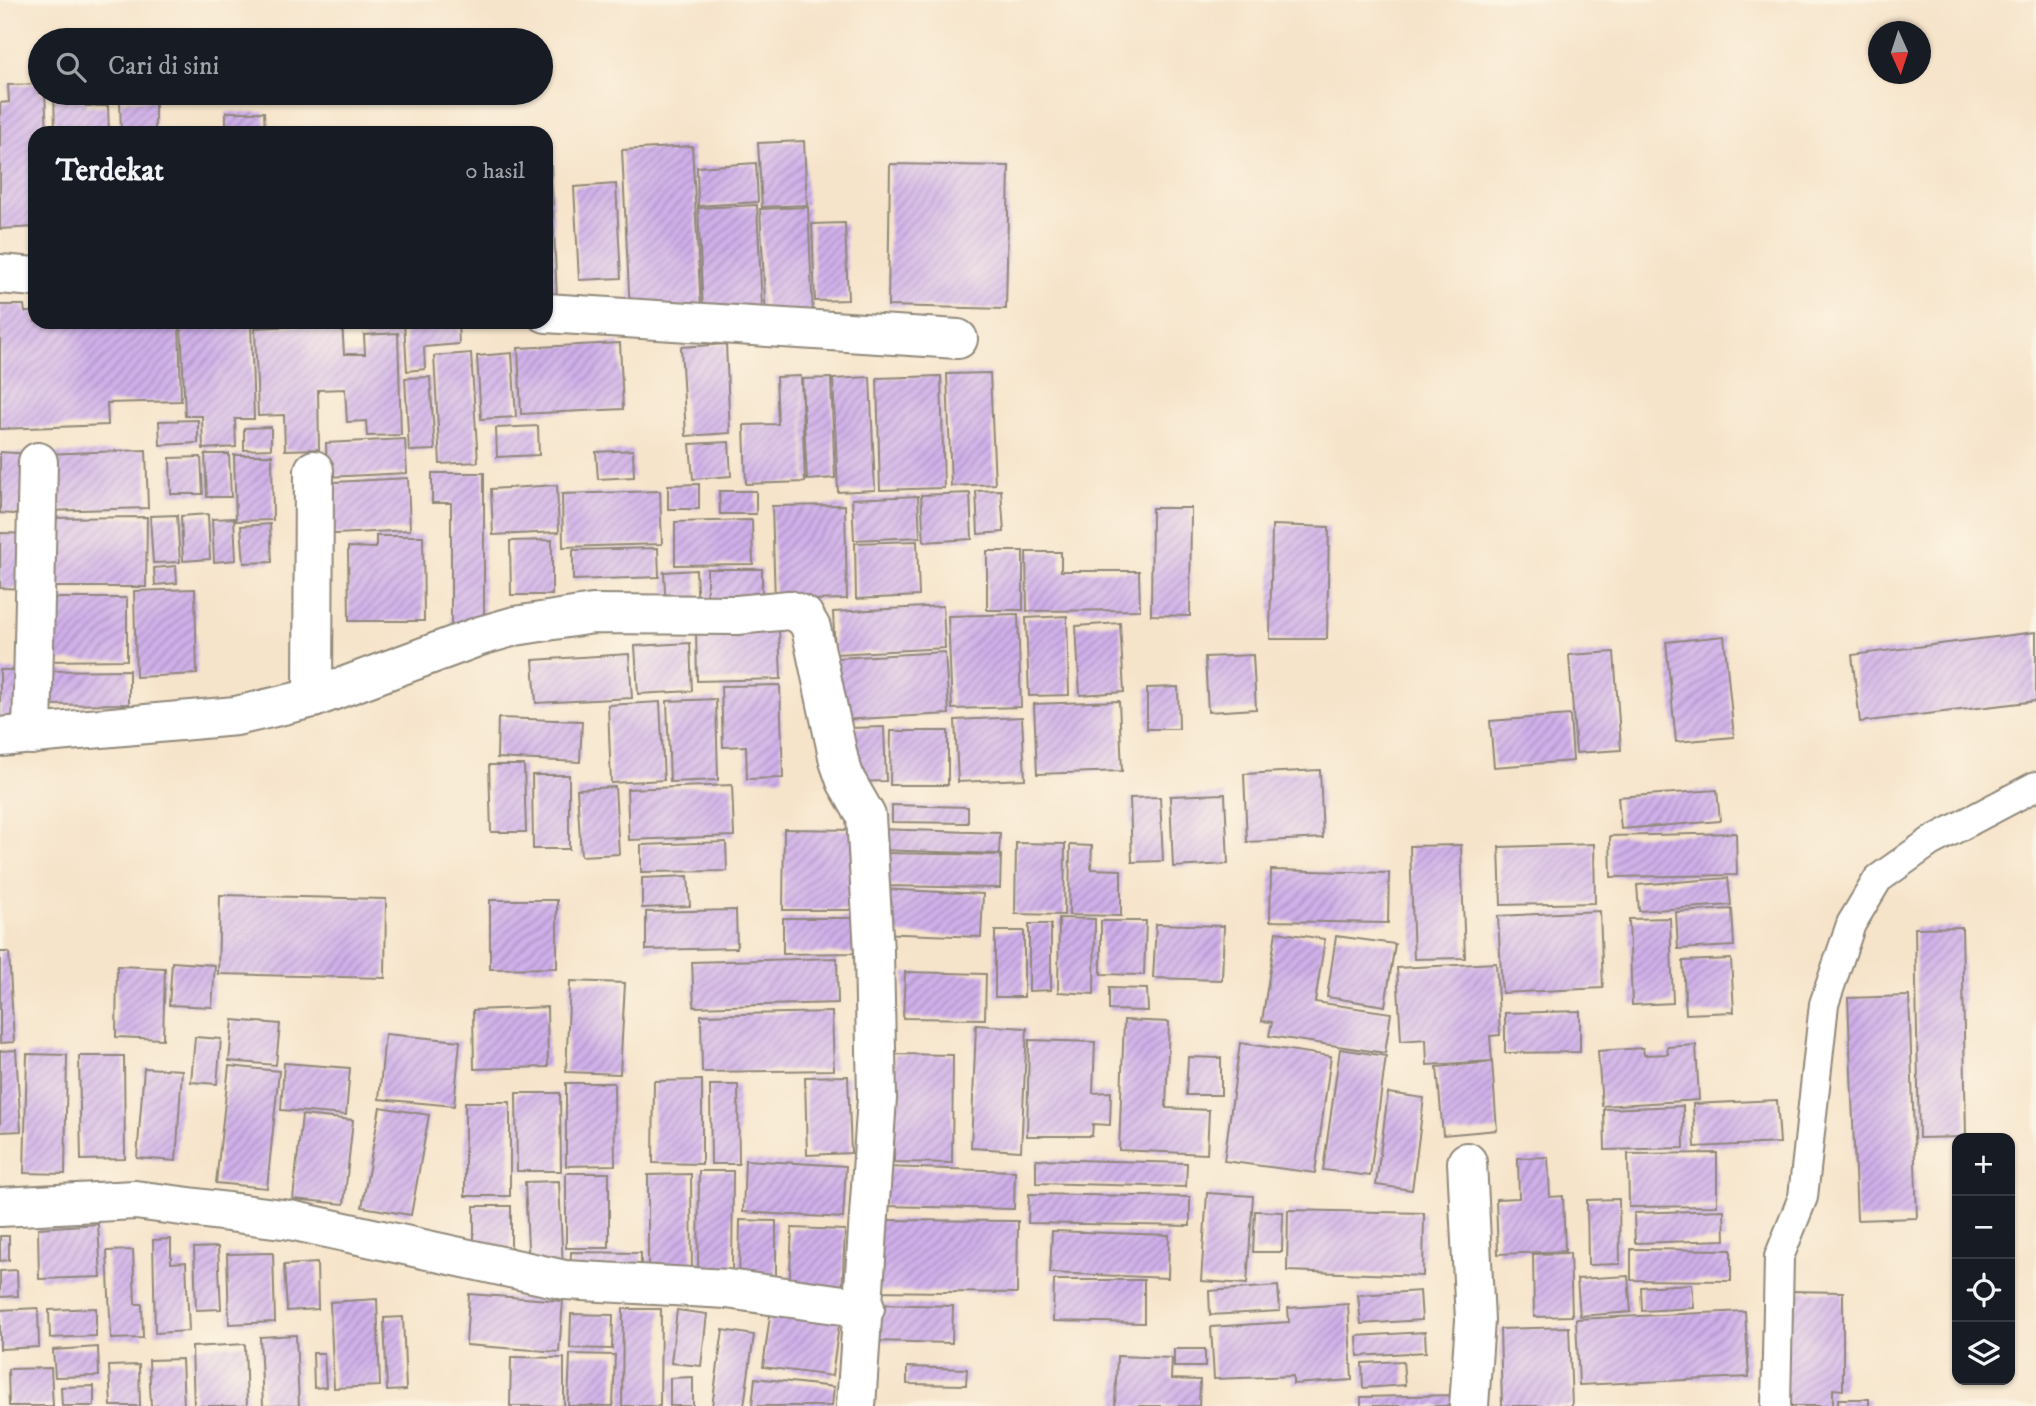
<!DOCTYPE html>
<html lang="id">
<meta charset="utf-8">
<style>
body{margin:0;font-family:"IM FELL DW Pica",serif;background:#20242c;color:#f1f3f6}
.controls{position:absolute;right:21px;bottom:21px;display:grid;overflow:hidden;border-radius:14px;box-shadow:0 2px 5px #0004}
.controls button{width:63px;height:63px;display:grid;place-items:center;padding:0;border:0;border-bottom:2px solid #363941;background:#171b24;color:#f1f3f6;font:35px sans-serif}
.compass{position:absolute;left:1868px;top:21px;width:63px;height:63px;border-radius:50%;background:#171b24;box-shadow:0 2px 5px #0004;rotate:177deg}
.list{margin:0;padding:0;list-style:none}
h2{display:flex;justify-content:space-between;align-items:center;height:91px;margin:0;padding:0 28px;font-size:30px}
h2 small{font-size:23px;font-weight:400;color:#9ea1a6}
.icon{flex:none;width:38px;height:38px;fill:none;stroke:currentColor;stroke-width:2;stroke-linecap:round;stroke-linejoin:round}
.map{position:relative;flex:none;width:2036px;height:1406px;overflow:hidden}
.search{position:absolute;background:#171b24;box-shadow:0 2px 5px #0004;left:28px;top:28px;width:525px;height:77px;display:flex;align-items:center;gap:18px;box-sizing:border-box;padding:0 24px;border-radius:38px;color:#9ea1a6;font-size:26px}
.panel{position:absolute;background:#171b24;box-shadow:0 2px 5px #0004;left:28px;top:126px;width:525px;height:203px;border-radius:21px}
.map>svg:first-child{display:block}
.building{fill:url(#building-hatch)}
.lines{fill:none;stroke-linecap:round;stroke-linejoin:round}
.lane-casing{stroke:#90887a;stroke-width:32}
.street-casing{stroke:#90887a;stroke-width:42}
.lane{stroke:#fff;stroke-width:28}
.street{stroke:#fff;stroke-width:38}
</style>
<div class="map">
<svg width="2036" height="1406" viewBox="0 0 2036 1406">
<defs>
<pattern id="building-hatch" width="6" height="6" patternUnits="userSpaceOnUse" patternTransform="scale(1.75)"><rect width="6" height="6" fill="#d0b0ea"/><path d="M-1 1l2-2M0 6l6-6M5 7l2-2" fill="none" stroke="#a98fbe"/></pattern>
</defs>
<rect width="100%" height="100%" fill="#fcf5e5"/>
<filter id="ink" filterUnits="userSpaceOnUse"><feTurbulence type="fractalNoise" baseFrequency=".0143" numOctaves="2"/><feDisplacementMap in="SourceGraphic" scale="14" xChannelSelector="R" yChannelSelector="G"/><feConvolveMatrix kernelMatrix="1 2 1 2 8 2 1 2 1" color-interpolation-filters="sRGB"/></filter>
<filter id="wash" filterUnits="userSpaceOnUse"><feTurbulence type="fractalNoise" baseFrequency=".00686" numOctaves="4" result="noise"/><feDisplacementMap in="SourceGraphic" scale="28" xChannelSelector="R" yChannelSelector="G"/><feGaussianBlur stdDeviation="1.57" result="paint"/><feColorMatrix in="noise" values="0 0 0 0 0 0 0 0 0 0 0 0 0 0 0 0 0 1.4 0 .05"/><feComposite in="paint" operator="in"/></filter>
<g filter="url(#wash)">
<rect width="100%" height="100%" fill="#f6e4ca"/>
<g id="blocks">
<g class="building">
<path d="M40,84V93H45L47,133H35V227L0,229V103L9,102L8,85Z"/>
<path d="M54,93H86V106H108L109,133H55Z"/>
<path d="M155,100V133H121L120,101Z"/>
<path d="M226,112H264L265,133H226Z"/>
<path d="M546,141H550L557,300H546Z"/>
<path d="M804,141L807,205L762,207L758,143Z"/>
<path d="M692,146L701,308L630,312L622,150Z"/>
<path d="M756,163L758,202L698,206L697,167Z"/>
<path d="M890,164L1009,166L1006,309L888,306Z"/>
<path d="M616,184L621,278L579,280L574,187Z"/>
<path d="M757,205L762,307L703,310L698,208Z"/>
<path d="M808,207L813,315L766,318L760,209Z"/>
<path d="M845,223L848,300L815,301L812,224Z"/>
<path d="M0,305H24L25,312H35V322H179L181,401L107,403L108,425L0,429Z"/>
<path d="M181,322L251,324L254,419H235L236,447L203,449L202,416H185Z"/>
<path d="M315,322H342L344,354H365L364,335L398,333L401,435L367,436L366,421L347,422L345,389L318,390L319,449L285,450L284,415L258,416L255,328L315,325Z"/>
<path d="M458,322L459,344L424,347L425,369L407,371L404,323Z"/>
<path d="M620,343L623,409L521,414L518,348Z"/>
<path d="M726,344L730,433L686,436L681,347Z"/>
<path d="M471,353L478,462L440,464L434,356Z"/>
<path d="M512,353L516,417L481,419L477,356Z"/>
<path d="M990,373L995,484L951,486L947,374Z"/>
<path d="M801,376L805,482L746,484L744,425L778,424L776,377Z"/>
<path d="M941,376L944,488L880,490L877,378Z"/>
<path d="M430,377L435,450L409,451L405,378Z"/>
<path d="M870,377L875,490L838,492L833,379Z"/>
<path d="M831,378L835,478L807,480L802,379Z"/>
<path d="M198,420V443L160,445L159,421Z"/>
<path d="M538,426L539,455L497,457L496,428Z"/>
<path d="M271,427V449L244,450V428Z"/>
<path d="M405,439L407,473L327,477L326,443Z"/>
<path d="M729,442L731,476L693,479L690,444Z"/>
<path d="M146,450L148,508L46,511L45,454Z"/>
<path d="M633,450L634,477L598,479L596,452Z"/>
<path d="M0,452L31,454L28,515L0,513Z"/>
<path d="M205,454H229L231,497H207Z"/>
<path d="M234,455H272L273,520L236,521Z"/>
<path d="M201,457L203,494H171L170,458Z"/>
<path d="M432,473H484V625H451V503H432Z"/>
<path d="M408,478L410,530L318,535L316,483Z"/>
<path d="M699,484V509H668V485Z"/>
<path d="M557,485L559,532L493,535L491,489Z"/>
<path d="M1001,490L1004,532L978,534L976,491Z"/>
<path d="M660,491L662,544L563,547L562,494Z"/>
<path d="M719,491H756V514H720Z"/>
<path d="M970,493L972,539L924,542L921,495Z"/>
<path d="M918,496L920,537L854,540L852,499Z"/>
<path d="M845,505L847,599L775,601L772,506Z"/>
<path d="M1152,508H1191L1190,616L1151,615Z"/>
<path d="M208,514L210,559L183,561L181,516Z"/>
<path d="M177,515L180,562L153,563L150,516Z"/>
<path d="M147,517L146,587H45V518Z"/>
<path d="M234,518L236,560L214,562L212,519Z"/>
<path d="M752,520L753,564L675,565V522Z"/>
<path d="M270,524L272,562L244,563L241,526Z"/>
<path d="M1272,525L1329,527L1327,639H1270Z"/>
<path d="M0,533L33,534L31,589L0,588Z"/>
<path d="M376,536H423L424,621H349L348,547L376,548Z"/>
<path d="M552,540V595H511L510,541Z"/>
<path d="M917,541L919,596L856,599L855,543Z"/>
<path d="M658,548L659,577L573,580V550Z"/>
<rect x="987" y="551" width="36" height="59"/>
<path d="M1026,552H1061V571H1139L1140,610L1027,611Z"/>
<path d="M176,566L177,583L155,585L154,568Z"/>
<rect x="707" y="569" width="55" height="31"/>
<path d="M696,570L698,609L666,610L664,572Z"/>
<path d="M195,589L197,674L136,677L134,591Z"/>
<path d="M45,598H127V660L45,661Z"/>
<path d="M943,606L945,648L835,654L833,612Z"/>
<path d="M1018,614L1021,707L952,709L948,616Z"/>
<path d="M1067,616L1069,695L1029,696L1026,618Z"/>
<path d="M1120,623L1124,692L1080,695L1076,626Z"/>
<path d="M779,628L781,679L697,681L696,630Z"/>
<path d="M2036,632V701L1860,722L1852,655Z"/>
<path d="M1724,636L1734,737L1676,742L1666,642Z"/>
<path d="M690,643L692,691L638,694L635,646Z"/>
<path d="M945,652L949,714L840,720L837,658Z"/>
<path d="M1614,652L1621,750L1576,753L1569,655Z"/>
<path d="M629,654L632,698L536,703L533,660Z"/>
<path d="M1253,655L1256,709L1208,712L1205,657Z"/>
<path d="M0,670H20L21,730H0Z"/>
<path d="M129,670V704L45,705V671Z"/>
<path d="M780,685L783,778L747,779L746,746L723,747L721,686Z"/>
<path d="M1178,687L1179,729H1147V688Z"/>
<path d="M716,699L718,780L670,782L667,701Z"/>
<path d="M1119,701L1122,771L1037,774L1034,704Z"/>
<path d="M660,702L664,780L611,783L608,705Z"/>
<path d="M1570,715L1573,761L1494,767L1490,721Z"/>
<path d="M1022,717L1025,779L958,782L955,720Z"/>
<path d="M498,718L582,721L580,762L497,758Z"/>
<path d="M884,727L886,781L851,782L849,728Z"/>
<path d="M891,731H948V785H890Z"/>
<path d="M489,765H524L526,832H491Z"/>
<path d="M1320,770L1323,838L1247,842L1244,774Z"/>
<path d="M532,775H569V849H533Z"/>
<path d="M732,785L734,836L629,840L627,789Z"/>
<path d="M615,787L619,854L581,856L577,789Z"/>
<path d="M1717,790L1720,821L1621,829L1618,797Z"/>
<path d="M1225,794L1228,864L1173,867L1170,796Z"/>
<path d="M1160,797L1163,861L1132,862L1130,798Z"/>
<path d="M892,805L968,807V823L892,822Z"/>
<path d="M784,829L858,830L857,910H783Z"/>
<path d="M878,829L1000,833L999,854L878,850Z"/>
<path d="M1736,833L1737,875L1611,877L1610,836Z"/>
<path d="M726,842L727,871L641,872V845Z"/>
<path d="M1016,843L1065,844L1064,915L1015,914Z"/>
<path d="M1594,844L1595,903L1501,905L1499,847Z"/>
<path d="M1070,845L1092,846L1091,869L1121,870V916L1069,915Z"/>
<path d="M1461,845L1465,958L1414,959L1410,846Z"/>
<path d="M883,853L1001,855L1000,888L883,886Z"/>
<path d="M1271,870L1389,873L1388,923L1270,921Z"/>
<path d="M688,876L690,906L642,908V878Z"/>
<path d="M1728,878L1731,905L1639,911L1637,885Z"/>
<path d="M878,889L983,894L981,937L877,933Z"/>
<path d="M220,895L386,899L385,978L218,974Z"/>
<path d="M490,900H557V968L490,969Z"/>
<path d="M1732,909L1734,946L1678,949L1676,912Z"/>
<path d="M736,910L737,948L646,950V912Z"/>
<path d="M1600,911L1603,988L1502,993L1498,916Z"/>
<path d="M783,918H859V953L783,954Z"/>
<path d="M1059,918L1095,919L1094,994L1058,992Z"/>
<path d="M1670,918L1673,1003L1632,1005L1629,919Z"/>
<path d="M1101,921H1146L1144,975L1101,974Z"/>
<path d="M1029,924H1051V990L1029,991Z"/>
<path d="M1156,924L1224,926L1222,980L1153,978Z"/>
<path d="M1962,927L1966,1137L1919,1138L1915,928Z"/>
<rect x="995" y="931" width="29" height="66"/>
<path d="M1276,932L1325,939L1315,1002L1391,1013L1385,1053L1269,1036L1272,1022L1262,1021Z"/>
<path d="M1336,936L1395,944L1385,1006L1327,997Z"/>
<path d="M0,952H9L14,1042L0,1043Z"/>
<path d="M837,958L838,1003L694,1007L692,962Z"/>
<path d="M1731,959L1734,1012L1686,1014L1683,961Z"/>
<path d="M172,962L215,965L212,1007L169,1005Z"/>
<path d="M1496,963L1500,1035L1490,1036L1492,1061L1427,1065L1426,1039L1401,1041L1397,968Z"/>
<path d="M117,966L165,968L163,1039L116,1037Z"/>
<path d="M905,972L986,974L985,1019L903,1018Z"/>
<path d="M570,981L625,983L620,1074L566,1072Z"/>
<path d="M1109,988L1147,989L1148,1011L1109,1010Z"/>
<path d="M1909,996L1917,1218L1857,1220L1848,998Z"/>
<path d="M547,1007L548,1067L474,1069L473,1010Z"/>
<path d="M1580,1011V1052L1505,1053V1013Z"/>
<path d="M832,1012L834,1070L702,1072L701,1015Z"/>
<path d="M233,1020L280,1024L276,1065L229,1061Z"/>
<path d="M1124,1020L1169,1022L1166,1108L1209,1110L1207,1154L1119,1150Z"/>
<path d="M976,1025L1027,1028L1021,1151L971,1148Z"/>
<path d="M385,1034L460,1041L454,1106L379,1099Z"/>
<path d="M195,1037L221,1039L217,1084L191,1082Z"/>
<path d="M1029,1040L1095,1042L1093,1093L1111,1092L1110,1125L1093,1124L1092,1136H1027Z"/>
<path d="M1240,1043L1331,1056L1315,1173L1224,1161Z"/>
<path d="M1696,1045L1699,1100L1602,1106L1598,1051L1643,1048L1644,1055L1668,1054L1667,1047Z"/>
<path d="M1340,1049L1386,1056L1370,1176L1323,1170Z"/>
<path d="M16,1050L21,1131L0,1132V1051Z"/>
<path d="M27,1054L67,1055L65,1174L24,1173Z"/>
<path d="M895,1054L953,1055L952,1163L894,1162Z"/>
<path d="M79,1056H124L125,1159L81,1160Z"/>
<path d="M1188,1057L1221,1058V1095H1186Z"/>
<path d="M1492,1062L1497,1130L1443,1135L1437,1067Z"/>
<path d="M284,1063L350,1068L346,1115L281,1110Z"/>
<path d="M229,1066L279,1071L267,1188L216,1183Z"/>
<path d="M144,1068L182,1070L176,1161L137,1158Z"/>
<path d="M848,1076L851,1153L807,1155L805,1077Z"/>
<path d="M702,1080V1164L653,1163L654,1081Z"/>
<path d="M566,1083H614L615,1165L566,1166Z"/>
<path d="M710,1085H738L739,1164H711Z"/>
<path d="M516,1093H560L561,1171H517Z"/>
<path d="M1388,1093L1424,1098L1412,1190L1376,1185Z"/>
<path d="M1777,1100L1780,1143L1695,1147L1693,1104Z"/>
<rect x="465" y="1102" width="45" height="94"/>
<path d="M1683,1106L1684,1148L1605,1150L1604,1109Z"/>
<path d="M380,1107L429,1115L411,1215L362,1207Z"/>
<path d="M302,1115L353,1120L344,1204L293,1199Z"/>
<path d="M1717,1153V1206L1629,1207L1628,1154Z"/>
<path d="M1548,1157L1550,1197L1563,1196L1565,1251L1498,1254L1496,1199L1519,1198L1518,1158Z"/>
<path d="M1036,1159L1187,1163L1186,1187L1036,1183Z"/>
<path d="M745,1160L846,1166L843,1218L743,1212Z"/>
<path d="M884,1167L1015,1171L1014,1209L884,1206Z"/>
<path d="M699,1171H733L732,1276L698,1275Z"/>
<rect x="566" y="1173" width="43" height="75"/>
<path d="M691,1174L692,1281H648V1175Z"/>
<path d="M559,1181L563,1269L529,1270L525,1182Z"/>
<path d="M1207,1193L1253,1196L1247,1284L1201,1281Z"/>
<path d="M1029,1194L1190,1197V1226L1028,1223Z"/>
<path d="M1619,1199L1620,1264L1588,1265L1587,1200Z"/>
<path d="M474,1206H511V1258L474,1257Z"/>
<path d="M1288,1210L1424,1213L1423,1276L1287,1271Z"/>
<path d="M1724,1210L1725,1240L1635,1243L1634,1213Z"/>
<path d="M1255,1211L1283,1212L1282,1252H1253Z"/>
<path d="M740,1220L776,1221V1287L739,1286Z"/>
<path d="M876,1220L1018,1221L1017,1293L876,1291Z"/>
<path d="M98,1224L101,1277L39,1279L38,1228Z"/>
<path d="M792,1228L845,1230L842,1295L789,1293Z"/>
<path d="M1052,1231L1169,1235L1168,1278L1050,1273Z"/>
<path d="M0,1236H9V1260L0,1261Z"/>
<path d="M171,1239V1263L186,1262L189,1331L155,1333L153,1240Z"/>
<path d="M218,1247L221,1309L196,1310L194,1248Z"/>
<path d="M1631,1249L1731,1250V1281L1631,1280Z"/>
<path d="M133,1250L135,1304H142L143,1338L111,1339L107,1251Z"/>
<path d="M571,1252L641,1253V1280L570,1279Z"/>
<path d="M273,1253L275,1322L229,1324L227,1254Z"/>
<path d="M1570,1253L1572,1316L1534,1317L1533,1254Z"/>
<path d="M317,1263L318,1309L287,1311L284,1265Z"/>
<path d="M17,1270L18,1296L0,1297V1271Z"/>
<path d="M1628,1276L1631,1312L1580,1316L1577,1279Z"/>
<path d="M1054,1280H1144V1323L1053,1321Z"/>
<path d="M1692,1284L1694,1308L1642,1311L1641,1287Z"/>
<path d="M1278,1286L1280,1311L1210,1315L1209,1291Z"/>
<path d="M1420,1291L1422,1320L1361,1324L1358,1295Z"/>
<path d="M1787,1291L1843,1292V1390L1833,1389V1406H1786Z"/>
<path d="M469,1294L563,1301L559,1352L466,1345Z"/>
<path d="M377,1299L380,1386L334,1388L330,1302Z"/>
<path d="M874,1304L953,1306L952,1343L873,1341Z"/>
<path d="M1348,1304L1352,1380L1293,1384V1376L1214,1379L1211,1327L1289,1322L1288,1308Z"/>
<path d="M38,1308L39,1347L0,1349V1310Z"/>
<path d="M96,1308V1336L50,1338L49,1310Z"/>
<path d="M771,1308L840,1318L832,1376L763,1367Z"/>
<path d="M623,1309H661L660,1406H622Z"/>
<path d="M677,1310L707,1314L701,1366L671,1363Z"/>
<path d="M1745,1311L1749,1377L1579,1385L1576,1319Z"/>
<path d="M571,1314L613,1315L612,1349L570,1348Z"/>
<path d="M403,1317L406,1390L387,1391L384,1318Z"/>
<path d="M1569,1327L1572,1406H1502L1500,1329Z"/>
<path d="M723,1330L754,1335L744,1406H712Z"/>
<path d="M1425,1332L1426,1352L1358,1356L1357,1336Z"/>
<path d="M296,1335L299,1406H263L260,1337Z"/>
<path d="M245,1344L247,1406H194L192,1347Z"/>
<path d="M98,1347L99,1376L55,1377L53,1350Z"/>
<rect x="1174" y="1349" width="31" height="18"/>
<path d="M313,1353H324L326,1387L314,1388Z"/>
<path d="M570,1354L615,1355L613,1406H568Z"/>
<path d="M1117,1356L1172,1358L1171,1379L1200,1380L1199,1406H1115Z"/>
<path d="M511,1357L564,1358V1406H510Z"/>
<path d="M182,1359L184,1406H151L149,1360Z"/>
<path d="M1403,1361L1405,1385L1363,1388L1362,1363Z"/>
<path d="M139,1365L140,1406H111L109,1366Z"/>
<path d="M907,1367L967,1369L966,1385L907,1384Z"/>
<path d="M51,1368L53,1406H9L8,1369Z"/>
<path d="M693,1377V1406H670V1378Z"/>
<path d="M755,1378L834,1387L832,1406H752Z"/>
<path d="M94,1386V1406H62L61,1387Z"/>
<path d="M1456,1395V1406H1361V1397Z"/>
<rect x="1838" y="1399" width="31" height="7"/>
</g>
</g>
</g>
<g filter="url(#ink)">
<use href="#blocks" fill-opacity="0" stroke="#90887a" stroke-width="2"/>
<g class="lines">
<g class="lane-casing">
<path id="lane" d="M1776,1406L1779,1257L1803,1197L1824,1004L1851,924L1878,879L1930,842L2036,786"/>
</g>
<g class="street-casing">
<g id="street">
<path d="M0,274L35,277"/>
<path d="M546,313L958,339"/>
<path d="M313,698L314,470"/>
<path d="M32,735L38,462"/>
<path d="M0,737L236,716L313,698L480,636L515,626L593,614L737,615L789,610L804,616L811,628L839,761L846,781L866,816L874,952L877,1098L856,1406"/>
<path d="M1467,1162L1475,1320L1469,1406"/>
<path d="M0,1207L135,1200L290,1220L565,1280L727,1289L865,1308"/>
</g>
</g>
<use href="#lane" class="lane"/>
<use href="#street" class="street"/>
</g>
</g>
</svg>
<div class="controls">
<button>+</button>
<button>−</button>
<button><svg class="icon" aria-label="locate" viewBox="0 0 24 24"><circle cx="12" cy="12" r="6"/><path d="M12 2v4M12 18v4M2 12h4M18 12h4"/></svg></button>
<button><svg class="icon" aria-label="layers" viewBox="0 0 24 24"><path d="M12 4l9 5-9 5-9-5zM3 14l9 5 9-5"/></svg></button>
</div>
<svg class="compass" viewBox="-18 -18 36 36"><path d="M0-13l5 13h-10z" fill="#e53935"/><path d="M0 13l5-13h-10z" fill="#9ea1a6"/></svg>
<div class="search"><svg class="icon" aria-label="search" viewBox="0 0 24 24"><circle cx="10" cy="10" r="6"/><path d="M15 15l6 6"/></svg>Cari di sini</div>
<section class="panel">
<h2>Terdekat<small>0 hasil</small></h2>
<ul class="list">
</ul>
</section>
</div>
